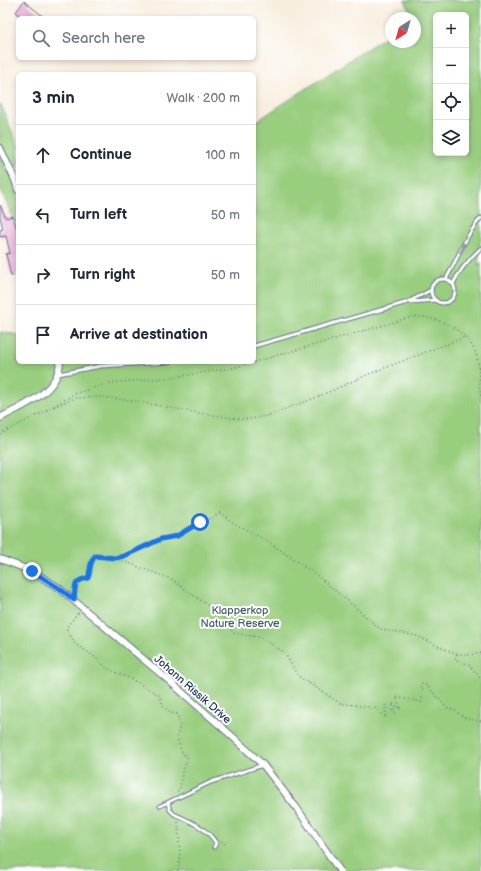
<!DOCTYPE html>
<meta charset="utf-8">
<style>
body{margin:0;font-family:"Balsamiq Sans",sans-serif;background:#f6f6f7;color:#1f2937}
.controls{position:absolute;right:12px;top:12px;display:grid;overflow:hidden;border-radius:6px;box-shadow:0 2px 6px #0003}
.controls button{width:36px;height:36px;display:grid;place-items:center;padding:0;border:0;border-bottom:1px solid #e0e1e3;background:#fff;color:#1f2937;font:20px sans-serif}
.compass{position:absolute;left:385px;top:12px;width:36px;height:36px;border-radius:50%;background:#fff;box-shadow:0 2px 6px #0003;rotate:217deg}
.stop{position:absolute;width:12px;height:12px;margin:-9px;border:3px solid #1a73e8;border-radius:50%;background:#fff}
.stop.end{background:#1a73e8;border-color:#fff;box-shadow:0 1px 4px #0008}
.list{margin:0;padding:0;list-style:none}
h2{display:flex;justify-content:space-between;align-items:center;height:52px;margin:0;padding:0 16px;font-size:17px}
h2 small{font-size:13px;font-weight:400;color:#747a83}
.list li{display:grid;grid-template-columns:26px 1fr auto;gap:12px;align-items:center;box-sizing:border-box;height:60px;padding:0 16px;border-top:1px solid #e0e1e3}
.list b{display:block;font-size:15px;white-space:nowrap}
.list em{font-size:13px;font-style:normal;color:#747a83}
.icon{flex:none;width:22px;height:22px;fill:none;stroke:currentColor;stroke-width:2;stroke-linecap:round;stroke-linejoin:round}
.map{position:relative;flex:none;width:481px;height:871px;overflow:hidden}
.search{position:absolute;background:#fff;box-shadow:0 2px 6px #0003;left:16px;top:16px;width:240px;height:44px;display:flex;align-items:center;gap:10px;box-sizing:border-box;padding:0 14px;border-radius:6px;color:#747a83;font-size:15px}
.panel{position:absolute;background:#fff;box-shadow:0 2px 6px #0003;left:16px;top:72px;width:240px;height:292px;border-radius:6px}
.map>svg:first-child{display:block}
.green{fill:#99ce7f;stroke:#5a7e6e;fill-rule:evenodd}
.building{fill:#e7aad6}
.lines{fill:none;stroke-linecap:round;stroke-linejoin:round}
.lane-casing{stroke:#68728b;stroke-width:5}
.street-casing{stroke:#68728b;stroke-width:8}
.path{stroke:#68728b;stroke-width:1.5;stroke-dasharray:1 3;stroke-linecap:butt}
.lane{stroke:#fff;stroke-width:3}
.street{stroke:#fff;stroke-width:6}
.oneway{fill:#8d97ae}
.route{stroke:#1a73e8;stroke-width:5}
.labels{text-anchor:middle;stroke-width:4;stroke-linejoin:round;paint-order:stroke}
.park-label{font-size:11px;fill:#415f68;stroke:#fff}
.street-label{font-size:11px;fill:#1b2f5e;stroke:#fff}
</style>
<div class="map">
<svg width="481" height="871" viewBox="0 0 481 871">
<rect width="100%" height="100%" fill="#fff"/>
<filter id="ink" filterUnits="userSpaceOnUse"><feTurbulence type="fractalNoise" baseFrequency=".025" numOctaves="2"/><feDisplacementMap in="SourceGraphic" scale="8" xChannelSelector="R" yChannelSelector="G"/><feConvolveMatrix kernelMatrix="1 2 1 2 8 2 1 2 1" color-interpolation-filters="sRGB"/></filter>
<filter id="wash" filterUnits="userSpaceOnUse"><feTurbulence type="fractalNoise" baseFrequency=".012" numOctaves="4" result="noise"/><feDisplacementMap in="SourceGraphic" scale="16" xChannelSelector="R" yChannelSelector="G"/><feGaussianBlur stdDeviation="0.9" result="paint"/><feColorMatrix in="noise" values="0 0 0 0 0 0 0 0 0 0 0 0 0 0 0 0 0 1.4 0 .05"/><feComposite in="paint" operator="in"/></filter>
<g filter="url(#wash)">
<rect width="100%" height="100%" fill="#f8eede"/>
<g class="green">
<path d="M405,0H481V240L480,241L478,267L481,262V871H0V332L18,335V362H254V123L391,33V42H415V18H413ZM436,15H466V153H436Z"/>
<path d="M0,103L18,146V236L14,221L0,187Z"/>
</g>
<g id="blocks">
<g class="building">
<path d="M24,1L45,18H23L16,12Z"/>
<path d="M0,205L6,218L13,216L18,234V275L11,276L6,254L10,253L6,236L0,237V230L3,229L0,216Z"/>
</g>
</g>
</g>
<g filter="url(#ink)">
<use href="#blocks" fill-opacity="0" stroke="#68728b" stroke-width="1"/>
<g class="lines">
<g class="lane-casing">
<g id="lane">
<path d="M446,279C457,260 466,234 481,218"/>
<circle cx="443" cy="291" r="12"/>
<path d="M453,284C460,269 469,259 481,248"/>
<path d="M410,302L436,300"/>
<path d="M254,346L408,302L431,290"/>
<path d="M58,374L101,366L169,362"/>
<path d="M168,803L170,810L174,814C190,821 207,828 216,843L214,847"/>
<path d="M160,806L211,782L263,765"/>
</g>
</g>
<g class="street-casing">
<g id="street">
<path d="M0,148L15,180L18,190"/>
<path d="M0,418C24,405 58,393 60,362"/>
<path d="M0,559L32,571L59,588L167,679L232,736L263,765L296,807L340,871"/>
</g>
</g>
<g class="path">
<path d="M254,362L412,317C437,315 470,331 477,357C480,370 478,384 481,397"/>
<path d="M54,406L74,394L109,383L166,378L233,368L253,362"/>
<path d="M46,410L75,398L102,397L133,401L193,412L240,419H249L266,416L315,398L369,374L465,337"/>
<path d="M0,434L47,410"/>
<path d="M115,558L171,579L224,617L233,633L259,637L284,652L298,676L340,703L375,708L386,718L385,705L395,713L392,703L401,709L396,697L421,702L423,691L420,686L421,684L426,685L447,708L456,711L463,717L473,720L481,721"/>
<path d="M75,592L76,583L79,580L88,578C91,569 89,563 95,556L115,558L124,556L161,539L177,536L220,513L232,522L267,541L315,574L347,600L380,629L417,636L453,653L467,655L481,653"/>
<path d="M78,613L66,628L75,644L91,654L108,669L129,678L159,695L164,707L170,713L177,714L180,725L177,737L182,753L188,758L182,772L180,788L177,792"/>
<path d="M457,654L455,659L469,665L481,679"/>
<path d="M178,822L180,857L178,871"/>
<path d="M221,841L224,843L225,845"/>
</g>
<use href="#lane" class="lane"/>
<use href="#street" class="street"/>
</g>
<defs><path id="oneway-solid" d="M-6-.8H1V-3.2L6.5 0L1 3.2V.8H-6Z"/></defs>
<use class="oneway" href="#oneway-solid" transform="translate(462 248) rotate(-65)"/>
</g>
<g class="lines" filter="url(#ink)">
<path class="route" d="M32,571L59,588L74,600C76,586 72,581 88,578C91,569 89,563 95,556L115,558L124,556L161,539L177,536L200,522"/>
</g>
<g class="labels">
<g class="park-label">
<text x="240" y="614">Klapperkop<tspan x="240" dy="13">Nature Reserve</tspan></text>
</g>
<g class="street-label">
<text transform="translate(193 689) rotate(41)" y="4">Johann Rissik Drive</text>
</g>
</g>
</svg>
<div class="controls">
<button>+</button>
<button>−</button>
<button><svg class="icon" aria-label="locate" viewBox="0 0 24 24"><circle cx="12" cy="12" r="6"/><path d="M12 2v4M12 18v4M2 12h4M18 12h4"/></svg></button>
<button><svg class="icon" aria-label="layers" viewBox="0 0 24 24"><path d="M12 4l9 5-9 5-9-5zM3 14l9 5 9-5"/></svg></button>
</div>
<svg class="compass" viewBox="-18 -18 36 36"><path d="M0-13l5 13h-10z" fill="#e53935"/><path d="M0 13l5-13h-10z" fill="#747a83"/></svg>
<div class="stop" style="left:200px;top:522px"></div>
<div class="stop end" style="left:32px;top:571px"></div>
<div class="search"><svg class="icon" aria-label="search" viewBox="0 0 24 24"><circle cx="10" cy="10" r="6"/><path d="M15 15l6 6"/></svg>Search here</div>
<section class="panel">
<h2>3 min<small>Walk · 200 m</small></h2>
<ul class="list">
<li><svg class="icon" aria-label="ahead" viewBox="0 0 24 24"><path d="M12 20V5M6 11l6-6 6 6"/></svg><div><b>Continue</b></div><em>100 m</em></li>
<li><svg class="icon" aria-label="left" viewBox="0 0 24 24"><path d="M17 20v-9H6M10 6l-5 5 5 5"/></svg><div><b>Turn left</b></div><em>50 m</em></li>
<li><svg class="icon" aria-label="right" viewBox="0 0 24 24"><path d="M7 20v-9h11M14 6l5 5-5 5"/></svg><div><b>Turn right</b></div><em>50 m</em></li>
<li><svg class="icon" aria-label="arrive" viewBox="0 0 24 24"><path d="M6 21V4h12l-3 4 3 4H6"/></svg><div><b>Arrive at destination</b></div></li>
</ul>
</section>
</div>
